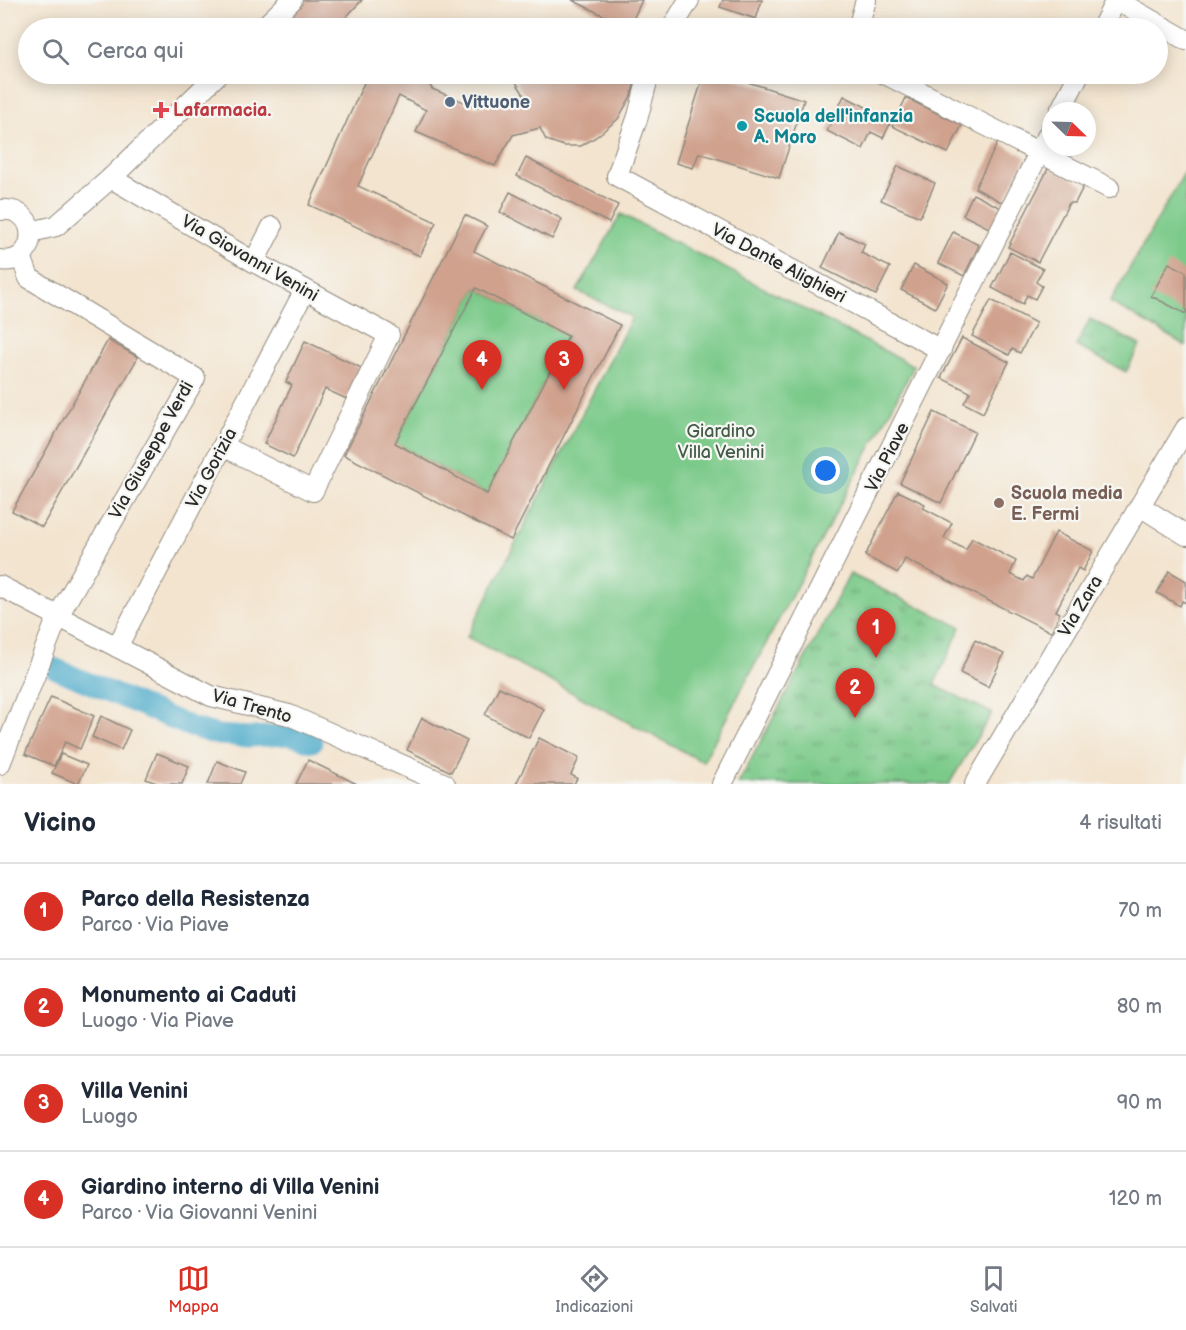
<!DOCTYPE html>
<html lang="it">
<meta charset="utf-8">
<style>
body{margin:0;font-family:"Balsamiq Sans",sans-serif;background:#f2f2f3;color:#1f2937}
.compass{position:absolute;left:1042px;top:102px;width:54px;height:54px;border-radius:50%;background:#fff;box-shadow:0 3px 15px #0003;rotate:113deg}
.you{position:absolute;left:826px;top:471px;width:21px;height:21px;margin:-15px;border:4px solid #fff;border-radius:50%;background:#1a73e8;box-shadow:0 0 0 9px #1a73e833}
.badge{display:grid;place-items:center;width:39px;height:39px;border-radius:50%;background:#d93025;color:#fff;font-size:20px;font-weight:700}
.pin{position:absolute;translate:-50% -50px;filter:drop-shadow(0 2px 3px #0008)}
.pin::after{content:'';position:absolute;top:32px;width:21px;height:18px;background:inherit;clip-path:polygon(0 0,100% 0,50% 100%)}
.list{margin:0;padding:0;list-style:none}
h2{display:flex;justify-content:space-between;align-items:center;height:78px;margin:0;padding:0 24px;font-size:26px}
h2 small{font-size:20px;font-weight:400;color:#747a83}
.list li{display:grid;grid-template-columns:39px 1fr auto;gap:18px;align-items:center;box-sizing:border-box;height:96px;padding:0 24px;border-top:2px solid #e0e1e3}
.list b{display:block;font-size:22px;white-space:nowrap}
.list p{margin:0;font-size:20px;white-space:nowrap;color:#747a83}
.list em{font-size:20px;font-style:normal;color:#747a83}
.icon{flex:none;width:33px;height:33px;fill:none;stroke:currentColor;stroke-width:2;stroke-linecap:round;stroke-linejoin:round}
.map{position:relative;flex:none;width:1186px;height:784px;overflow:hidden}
.search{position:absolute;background:#fff;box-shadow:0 3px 15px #0003;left:18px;right:18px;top:18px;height:66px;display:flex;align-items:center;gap:15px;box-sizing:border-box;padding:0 21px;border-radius:33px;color:#747a83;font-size:22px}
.sheet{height:462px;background:#fff}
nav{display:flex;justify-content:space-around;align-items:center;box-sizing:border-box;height:84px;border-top:2px solid #e0e1e3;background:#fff;font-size:16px;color:#747a83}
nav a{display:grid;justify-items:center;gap:3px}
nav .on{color:#d93025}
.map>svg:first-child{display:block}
.park{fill:url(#park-tufts);stroke:#547a5a;stroke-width:1.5}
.garden{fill:#7cca8a;stroke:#547a5a;stroke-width:1.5}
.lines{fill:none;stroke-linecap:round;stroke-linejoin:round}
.canal{stroke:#4caaca;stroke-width:21}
.building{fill:#d0a28e;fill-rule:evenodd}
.minor-casing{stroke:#8f887d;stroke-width:22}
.minor{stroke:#fff;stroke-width:20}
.service-dot{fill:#5c6f8a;stroke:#f6f6f2;stroke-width:2}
.health-dot{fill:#e0444e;stroke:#f6f6f2;stroke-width:2}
.culture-dot{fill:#0f9aa8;stroke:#f6f6f2;stroke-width:2}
.education-dot{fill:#8d6e63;stroke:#f6f6f2;stroke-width:2}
.labels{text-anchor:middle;stroke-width:4.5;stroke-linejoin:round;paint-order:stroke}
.service-label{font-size:18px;font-weight:bold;fill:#4e5e75;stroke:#f6f6f2;text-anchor:start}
.health-label{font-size:18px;font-weight:bold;fill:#be3a42;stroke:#f6f6f2;text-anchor:start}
.culture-label{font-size:18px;font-weight:bold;fill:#0d838f;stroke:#f6f6f2;text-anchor:start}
.street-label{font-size:18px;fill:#2b2b2b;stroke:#f6f6f2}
.park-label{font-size:18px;fill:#435b48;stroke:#f6f6f2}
.education-label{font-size:18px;font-weight:bold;fill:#785e54;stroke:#f6f6f2;text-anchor:start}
</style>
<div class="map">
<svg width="1186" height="784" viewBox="0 0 1186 784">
<defs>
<pattern id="park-tufts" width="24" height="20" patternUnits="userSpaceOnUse" patternTransform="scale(1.5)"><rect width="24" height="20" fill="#7cca8a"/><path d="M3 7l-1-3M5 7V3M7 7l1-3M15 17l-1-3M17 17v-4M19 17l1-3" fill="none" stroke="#66a471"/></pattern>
</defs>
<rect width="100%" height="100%" fill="#f6f6f2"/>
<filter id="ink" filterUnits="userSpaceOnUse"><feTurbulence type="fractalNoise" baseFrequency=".0167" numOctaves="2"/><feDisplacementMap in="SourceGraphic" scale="12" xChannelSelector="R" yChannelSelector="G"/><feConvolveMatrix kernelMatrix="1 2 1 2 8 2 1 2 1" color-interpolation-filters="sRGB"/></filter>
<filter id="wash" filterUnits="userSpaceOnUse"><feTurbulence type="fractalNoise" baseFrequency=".008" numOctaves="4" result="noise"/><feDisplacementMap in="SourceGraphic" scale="24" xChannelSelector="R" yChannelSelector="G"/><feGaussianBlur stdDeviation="1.35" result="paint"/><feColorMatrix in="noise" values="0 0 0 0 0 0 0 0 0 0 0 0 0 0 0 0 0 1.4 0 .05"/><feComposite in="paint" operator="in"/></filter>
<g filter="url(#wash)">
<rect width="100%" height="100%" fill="#f3e4cf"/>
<g class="park">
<path d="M1090,319L1140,345L1126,372L1076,346Z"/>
<path d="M850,574L961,627L934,685L992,713L949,784H738Z"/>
</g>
<g class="garden">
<path d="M1186,170V346L1110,302Z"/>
<path d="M621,214L914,366L703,762L467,637L632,317L577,291Z"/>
<path d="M476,288L568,336L487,494L395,443Z"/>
</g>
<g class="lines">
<path class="canal" d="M54,668L191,727L218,735L250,737L289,735L312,742"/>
</g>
<g id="blocks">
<g class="building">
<path d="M302,0H362L336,28H276Z"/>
<path d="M572,0H642L629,28Z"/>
<path d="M723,0H762L756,19L720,7Z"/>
<path d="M368,74H423L432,89L476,107L525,96L517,84L514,74H638L631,96L618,119L596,137L581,146H564L546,140L540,128L513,135L495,166L416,132L426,110L399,96L358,186L436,222L420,256L309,205Z"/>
<path d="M704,74H727L726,75L804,100L779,178L699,153L693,168L676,163Z"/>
<path d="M844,96L892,120L883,138L871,132L863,149L827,131Z"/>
<path d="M906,98L962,125L948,153L892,126Z"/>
<path d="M998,142L1026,157L1003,203L975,188Z"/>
<path d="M526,158L618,205L609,223L517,176Z"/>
<path d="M898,166L935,183L920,217L881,200Z"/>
<path d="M1049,167L1084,185L1075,203H1069L1038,262L1008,247Z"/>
<path d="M510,192L562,219L552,239L500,212Z"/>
<path d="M973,194L1001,208L991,229L963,215Z"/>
<path d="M465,215L487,226L474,251L620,325L511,540L344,455ZM476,288L568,336L487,494L395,443Z"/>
<path d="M839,232L865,244L861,253L890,267L876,295L822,268Z"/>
<path d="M953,232L979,245L964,276L938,263Z"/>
<path d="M1010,252L1043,269L1036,282L1042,286L1035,299L1027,295L1023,304L992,288Z"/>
<path d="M1169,263L1186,272V314L1151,296Z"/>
<path d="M914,265L948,283L935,308L901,290Z"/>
<path d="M991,300L1036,323L1020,353L1012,349L1009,355L972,336Z"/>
<path d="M962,338L1009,362L983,413L964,403L970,392L941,378Z"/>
<path d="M108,340L138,357L42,527L12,511Z"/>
<path d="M305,341L366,370L351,401L325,389L293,458L264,444L292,385L286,382Z"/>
<path d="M934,412L975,432L941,503L900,483Z"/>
<path d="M898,491L925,504L923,508L952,523L944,538L966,550L972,538L1016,561L1010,574L1024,581L1027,576L1032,579L1056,532L1093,551L1083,571L1078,568L1056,611L1060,613L1051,632L905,559L898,573L865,556Z"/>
<path d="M1169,571L1186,581V603L1182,601L1180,606L1157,593Z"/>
<path d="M975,640L1004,654L988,687L960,673Z"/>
<path d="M499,687L544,709L529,738L485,715Z"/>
<path d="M51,697L94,716L80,749L65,742L54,766L25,754Z"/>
<path d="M101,716L130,730L121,750L92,737Z"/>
<path d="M422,718L467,741L451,772L407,750Z"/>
<path d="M539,738L579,758L571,775L577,778L574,784H516Z"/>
<path d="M157,753L189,766L182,784H159L146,779Z"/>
<path d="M61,754L87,765L78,784L52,773Z"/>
<path d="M308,760L357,784H296Z"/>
<path d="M217,761L245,772L240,784H208Z"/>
</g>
</g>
</g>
<g filter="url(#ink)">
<use href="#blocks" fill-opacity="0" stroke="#8f887d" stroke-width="1.5"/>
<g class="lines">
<g class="minor-casing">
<g id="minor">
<path d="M1116,0L1186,40"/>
<path d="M263,28L292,0"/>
<path d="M672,28L689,0"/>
<path d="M858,28L866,0"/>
<path d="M1102,28L1116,0"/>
<path d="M649,74L638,116L617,176L941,350"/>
<path d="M885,74L1109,188"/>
<path d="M1060,111L1079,74"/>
<path d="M111,178L254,262L389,335L313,491L223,446"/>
<path d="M0,210C43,206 38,267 0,260"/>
<path d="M31,232L56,226L111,178L218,74"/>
<path d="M254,262L272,227"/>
<path d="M1140,506L1186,535"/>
<path d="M0,586L211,696L289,715L445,784"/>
<path d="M117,647L305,290"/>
<path d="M0,764L58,616L195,378L29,278L21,256"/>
<path d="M722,784L1051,129"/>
<path d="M975,784L1186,428"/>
</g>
</g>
<use href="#minor" class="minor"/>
</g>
</g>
<circle class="service-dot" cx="450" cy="102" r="6"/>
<path class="health-dot" d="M158 101h6v6h6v6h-6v6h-6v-6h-6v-6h6z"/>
<circle class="culture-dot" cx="742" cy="126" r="6"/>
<circle class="education-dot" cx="999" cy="503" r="6"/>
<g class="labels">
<g class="service-label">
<text x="462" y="108">Vittuone</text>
</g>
<g class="health-label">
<text x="173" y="116">Lafarmacia.</text>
</g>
<g class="culture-label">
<text x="754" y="122">Scuola dell'infanzia<tspan x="754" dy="21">A. Moro</tspan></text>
</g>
<g class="street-label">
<text transform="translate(250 258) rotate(30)" y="6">Via Giovanni Venini</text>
<text transform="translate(779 263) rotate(28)" y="6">Via Dante Alighieri</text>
<text transform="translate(151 450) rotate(-61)" y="6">Via Giuseppe Verdi</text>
<text transform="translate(887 457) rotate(-63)" y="6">Via Piave</text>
<text transform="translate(211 468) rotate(-62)" y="6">Via Gorizia</text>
<text transform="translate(1080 606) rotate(-59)" y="6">Via Zara</text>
<text transform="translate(252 706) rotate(16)" y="6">Via Trento</text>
</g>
<g class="park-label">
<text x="721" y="437">Giardino<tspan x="721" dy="21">Villa Venini</tspan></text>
</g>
<g class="education-label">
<text x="1011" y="499">Scuola media<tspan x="1011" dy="21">E. Fermi</tspan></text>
</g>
</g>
</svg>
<svg class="compass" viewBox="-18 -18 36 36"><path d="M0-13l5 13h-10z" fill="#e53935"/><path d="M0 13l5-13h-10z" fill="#747a83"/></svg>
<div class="you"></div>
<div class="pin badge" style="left:876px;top:658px">1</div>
<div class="pin badge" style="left:855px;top:718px">2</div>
<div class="pin badge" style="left:564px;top:390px">3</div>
<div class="pin badge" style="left:482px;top:390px">4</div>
<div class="search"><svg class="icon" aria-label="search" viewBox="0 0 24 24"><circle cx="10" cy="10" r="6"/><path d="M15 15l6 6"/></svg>Cerca qui</div>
</div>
<section class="sheet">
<h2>Vicino<small>4 risultati</small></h2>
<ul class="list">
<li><span class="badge">1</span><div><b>Parco della Resistenza</b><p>Parco · Via Piave</p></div><em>70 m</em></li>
<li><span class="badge">2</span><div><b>Monumento ai Caduti</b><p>Luogo · Via Piave</p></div><em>80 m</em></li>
<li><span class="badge">3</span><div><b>Villa Venini</b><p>Luogo</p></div><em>90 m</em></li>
<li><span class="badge">4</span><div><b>Giardino interno di Villa Venini</b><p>Parco · Via Giovanni Venini</p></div><em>120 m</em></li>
</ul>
</section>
<nav>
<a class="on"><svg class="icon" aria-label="map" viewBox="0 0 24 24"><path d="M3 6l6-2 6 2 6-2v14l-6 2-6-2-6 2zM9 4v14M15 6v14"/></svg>Mappa</a>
<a><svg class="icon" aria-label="directions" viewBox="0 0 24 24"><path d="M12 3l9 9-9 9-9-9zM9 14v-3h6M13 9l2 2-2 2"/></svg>Indicazioni</a>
<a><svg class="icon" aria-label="saved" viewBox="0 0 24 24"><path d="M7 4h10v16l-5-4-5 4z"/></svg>Salvati</a>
</nav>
